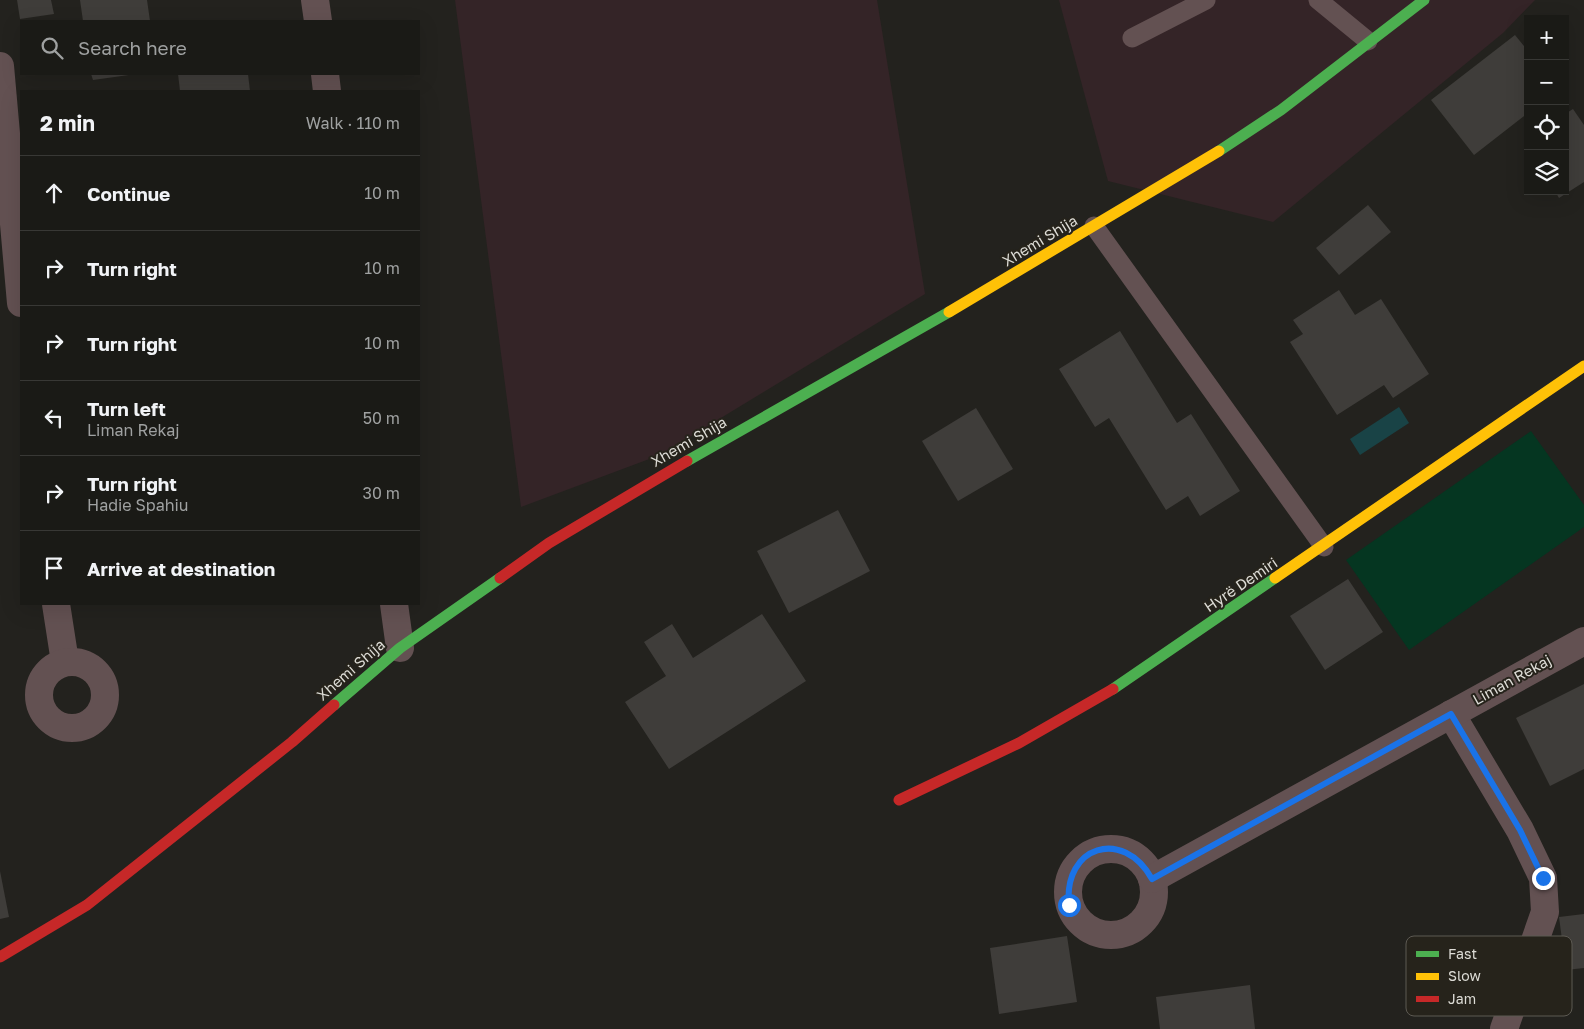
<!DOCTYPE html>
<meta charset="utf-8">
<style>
body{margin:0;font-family:"Golos Text",sans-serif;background:#23231f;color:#f1f3f6}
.controls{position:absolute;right:15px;top:15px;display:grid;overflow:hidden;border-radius:0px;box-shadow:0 5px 20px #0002}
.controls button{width:45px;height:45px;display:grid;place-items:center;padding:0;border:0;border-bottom:1px solid #383835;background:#1a1a16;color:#f1f3f6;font:25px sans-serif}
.stop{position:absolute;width:15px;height:15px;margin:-11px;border:4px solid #1a73e8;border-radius:50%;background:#fff}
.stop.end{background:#1a73e8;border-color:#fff;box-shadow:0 1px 5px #0008}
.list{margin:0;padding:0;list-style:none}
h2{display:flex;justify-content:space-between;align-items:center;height:65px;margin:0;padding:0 20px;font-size:21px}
h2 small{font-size:16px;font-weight:400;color:#9fa1a1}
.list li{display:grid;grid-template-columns:32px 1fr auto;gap:15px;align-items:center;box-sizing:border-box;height:75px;padding:0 20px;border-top:1px solid #383835}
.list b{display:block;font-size:19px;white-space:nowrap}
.list p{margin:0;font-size:16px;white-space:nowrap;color:#9fa1a1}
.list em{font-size:16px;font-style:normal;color:#9fa1a1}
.icon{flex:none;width:28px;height:28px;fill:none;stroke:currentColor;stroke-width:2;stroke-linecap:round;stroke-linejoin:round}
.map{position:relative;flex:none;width:1584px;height:1029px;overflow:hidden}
.search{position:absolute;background:#1a1a16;box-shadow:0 5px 20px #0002;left:20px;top:20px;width:400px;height:55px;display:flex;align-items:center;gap:12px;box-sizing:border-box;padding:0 18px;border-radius:0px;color:#9fa1a1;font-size:19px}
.panel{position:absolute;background:#1a1a16;box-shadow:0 5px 20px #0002;left:20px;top:90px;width:400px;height:515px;border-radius:0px}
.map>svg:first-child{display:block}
.commercial{fill:#342427}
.green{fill:#053621}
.water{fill:#194346}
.building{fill:#3f3d3a}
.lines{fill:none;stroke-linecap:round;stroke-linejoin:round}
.lane{stroke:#635152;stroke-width:19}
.street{stroke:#635152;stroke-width:28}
.fast{stroke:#4caf50;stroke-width:11}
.slow{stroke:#ffc107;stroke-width:11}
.jam{stroke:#c62828;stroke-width:11}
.route{stroke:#1a73e8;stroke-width:6}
.labels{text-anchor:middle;stroke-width:4;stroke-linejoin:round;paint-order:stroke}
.street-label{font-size:15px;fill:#dddcd6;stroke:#26231b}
.key{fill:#26231b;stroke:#5d5a53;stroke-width:1}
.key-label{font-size:14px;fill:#dddcd6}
</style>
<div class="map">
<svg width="1584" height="1029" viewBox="0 0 1584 1029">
<rect width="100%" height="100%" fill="#23221e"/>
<g class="commercial">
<path d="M455,0H877L925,294L660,455L521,507Z"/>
<path d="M1059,0H1535L1503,33L1273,222L1108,181Z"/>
</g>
<path class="green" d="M1531,431L1584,505V527L1409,650L1346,560Z"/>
<path class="water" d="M1399,407L1409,423L1360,455L1350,439Z"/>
<g class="building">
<path d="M17,0H51L54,14L20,19Z"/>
<path d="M80,0H147L150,21H83Z"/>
<path d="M1515,35L1528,51V113L1474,155L1431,100Z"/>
<path d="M91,74H129V75L93,80Z"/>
<path d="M178,74H248L250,91H180Z"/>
<path d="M1573,109L1584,125V182L1559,198L1555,191H1565V114Z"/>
<path d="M1368,205L1391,232L1339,275L1316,248Z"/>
<path d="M1339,290L1355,315L1381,299L1429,374L1393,398L1384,385L1337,415L1290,342L1303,334L1293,320Z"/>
<path d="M1120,331L1177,423L1191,414L1240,491L1200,516L1188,496L1166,510L1109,418L1095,427L1059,369Z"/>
<path d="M976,408L1013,469L958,501L922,441Z"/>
<path d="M838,510L870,571L789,613L757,551Z"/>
<path d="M1348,579L1383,632L1325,670L1290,616Z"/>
<path d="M762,614L806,681L669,769L625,702L666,676L644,642L672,624L693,658Z"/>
<path d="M1584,684V769L1550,786L1516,718Z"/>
<path d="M0,871L9,917L0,919Z"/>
<path d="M1584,914V968L1566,970L1559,917Z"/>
<path d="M1067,936L1077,1002L999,1014L990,948Z"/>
<path d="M1250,985L1255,1029H1160L1156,997Z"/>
</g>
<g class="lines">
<g class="lane">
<path d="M1318,0L1368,41"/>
<path d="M1132,38L1206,0"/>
<path d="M1094,226L1324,547"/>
</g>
<g class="street">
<path d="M315,0L318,21"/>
<path d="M0,66L21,303"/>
<path d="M325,74L327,91"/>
<path d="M56,604L65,662"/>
<path d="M394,604L400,648"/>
<circle cx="72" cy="695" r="33"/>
<path d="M1451,714L1520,830L1543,878L1545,912L1504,1029"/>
<circle cx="1111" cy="892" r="43"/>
<path d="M1152,879L1584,641"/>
</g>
<g class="fast">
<path d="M1219,151L1281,110L1424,0"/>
<path d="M687,461L949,312"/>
<path d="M1113,689L1275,578"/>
<path d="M334,705L400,648L500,578"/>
</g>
<g class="slow">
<path d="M949,312L1219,151"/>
<path d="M1275,578L1584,366"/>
</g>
<g class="jam">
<path d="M500,578L549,543L687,461"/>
<path d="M899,800L1019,743L1113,689"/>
<path d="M0,957L87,905L292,742L334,705"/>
</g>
</g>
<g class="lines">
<path class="route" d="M1069,905C1063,846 1123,827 1152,879L1451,714L1520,830L1543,878"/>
</g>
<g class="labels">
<g class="street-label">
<text transform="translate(1040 241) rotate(-31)" y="5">Xhemi Shija</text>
<text transform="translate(689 442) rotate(-30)" y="5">Xhemi Shija</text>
<text transform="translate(1241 585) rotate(-34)" y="5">Hyrë Demiri</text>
<text transform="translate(351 670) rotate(-41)" y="5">Xhemi Shija</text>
<text transform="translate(1512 680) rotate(-29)" y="5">Liman Rekaj</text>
</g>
</g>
<rect x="1406" y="936" width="166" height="80" rx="8" class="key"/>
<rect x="1416" y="951" width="23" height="6" fill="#4caf50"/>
<rect x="1416" y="973" width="23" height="7" fill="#ffc107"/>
<rect x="1416" y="996" width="23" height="6" fill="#c62828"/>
<g class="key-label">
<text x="1448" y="959">Fast</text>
<text x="1448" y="981">Slow</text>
<text x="1448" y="1004">Jam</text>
</g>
</svg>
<div class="controls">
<button>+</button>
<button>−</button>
<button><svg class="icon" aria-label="locate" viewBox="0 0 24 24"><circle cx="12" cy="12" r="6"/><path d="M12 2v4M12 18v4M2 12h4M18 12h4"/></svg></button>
<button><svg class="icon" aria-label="layers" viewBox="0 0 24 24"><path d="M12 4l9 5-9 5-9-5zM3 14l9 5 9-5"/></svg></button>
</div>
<div class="stop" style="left:1069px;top:905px"></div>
<div class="stop end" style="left:1543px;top:878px"></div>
<div class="search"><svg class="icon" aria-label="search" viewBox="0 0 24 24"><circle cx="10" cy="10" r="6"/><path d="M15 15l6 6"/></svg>Search here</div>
<section class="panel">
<h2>2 min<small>Walk · 110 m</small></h2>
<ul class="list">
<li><svg class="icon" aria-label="ahead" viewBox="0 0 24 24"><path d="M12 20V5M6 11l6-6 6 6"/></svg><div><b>Continue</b></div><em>10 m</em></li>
<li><svg class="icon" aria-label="right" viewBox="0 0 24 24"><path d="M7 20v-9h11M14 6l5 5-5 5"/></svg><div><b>Turn right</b></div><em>10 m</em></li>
<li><svg class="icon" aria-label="right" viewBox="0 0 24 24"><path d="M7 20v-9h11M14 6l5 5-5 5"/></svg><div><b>Turn right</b></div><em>10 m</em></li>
<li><svg class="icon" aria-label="left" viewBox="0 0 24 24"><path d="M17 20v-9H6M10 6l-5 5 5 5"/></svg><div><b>Turn left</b><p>Liman Rekaj</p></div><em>50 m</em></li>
<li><svg class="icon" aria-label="right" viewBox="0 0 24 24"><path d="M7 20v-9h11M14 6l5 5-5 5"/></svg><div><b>Turn right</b><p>Hadie Spahiu</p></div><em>30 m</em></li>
<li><svg class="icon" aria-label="arrive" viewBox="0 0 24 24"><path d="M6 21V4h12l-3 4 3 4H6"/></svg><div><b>Arrive at destination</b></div></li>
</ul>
</section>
</div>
